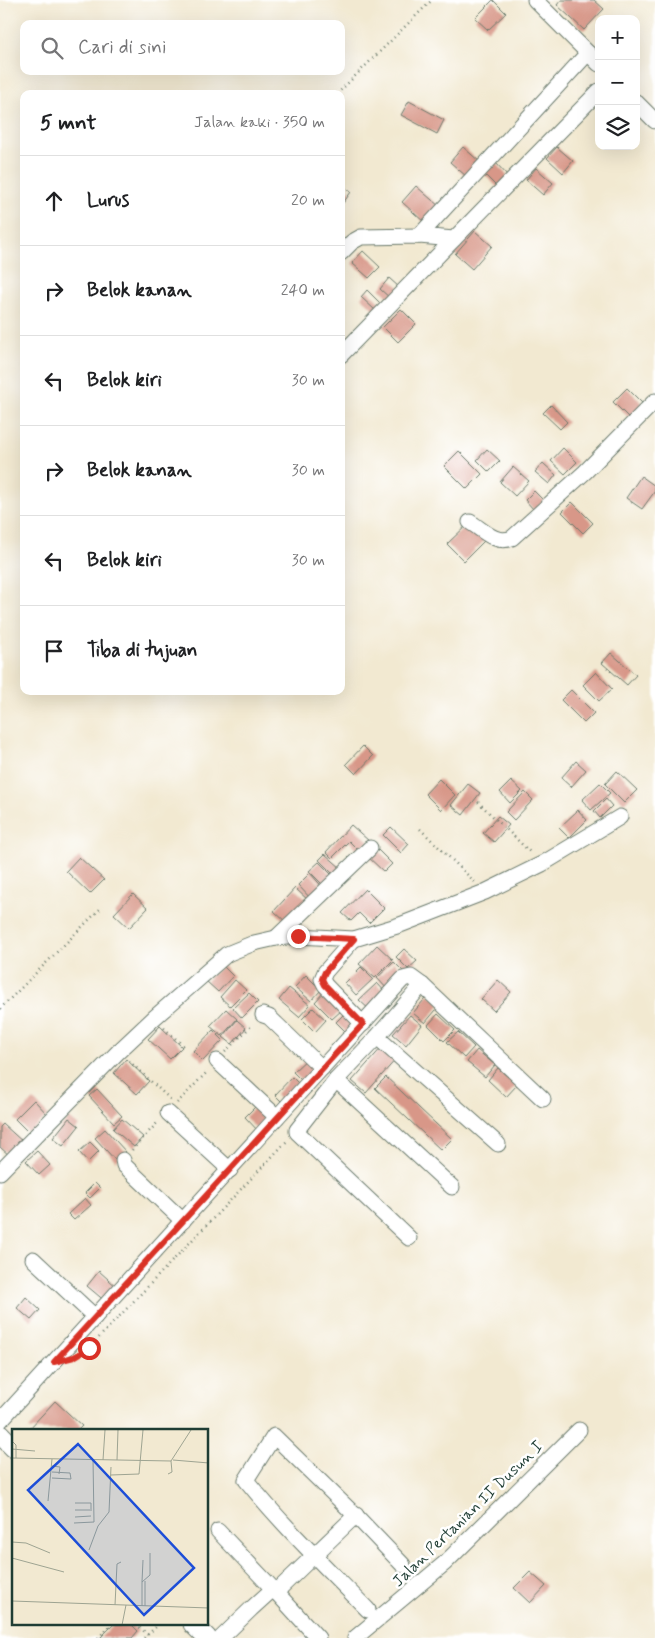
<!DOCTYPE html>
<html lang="id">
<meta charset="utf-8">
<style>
body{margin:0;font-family:Mynerve,sans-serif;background:#f2f2f2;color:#202124}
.controls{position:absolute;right:15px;top:15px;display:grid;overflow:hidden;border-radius:10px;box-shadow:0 5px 20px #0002}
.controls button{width:45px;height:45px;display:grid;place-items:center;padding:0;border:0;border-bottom:1px solid #e0e0e0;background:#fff;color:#202124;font:25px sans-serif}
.stop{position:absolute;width:15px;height:15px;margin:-11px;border:4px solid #d93025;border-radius:50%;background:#fff}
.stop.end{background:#d93025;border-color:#fff;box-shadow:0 1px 5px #0008}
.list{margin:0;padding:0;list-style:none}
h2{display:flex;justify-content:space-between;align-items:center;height:65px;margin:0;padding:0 20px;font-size:21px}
h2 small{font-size:16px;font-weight:400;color:#757577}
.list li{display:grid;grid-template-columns:32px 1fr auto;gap:15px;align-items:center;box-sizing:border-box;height:90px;padding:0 20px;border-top:1px solid #e0e0e0}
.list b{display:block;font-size:19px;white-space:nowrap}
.list em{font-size:16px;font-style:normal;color:#757577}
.icon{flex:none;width:28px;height:28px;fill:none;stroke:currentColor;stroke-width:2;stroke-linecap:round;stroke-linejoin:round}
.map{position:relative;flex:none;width:655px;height:1638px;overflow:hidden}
.search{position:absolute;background:#fff;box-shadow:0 5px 20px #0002;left:20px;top:20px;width:325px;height:55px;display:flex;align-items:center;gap:12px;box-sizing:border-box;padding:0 18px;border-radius:10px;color:#757577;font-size:19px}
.panel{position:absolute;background:#fff;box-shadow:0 5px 20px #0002;left:20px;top:90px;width:325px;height:605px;border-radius:10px}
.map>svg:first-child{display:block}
.building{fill:#d89788}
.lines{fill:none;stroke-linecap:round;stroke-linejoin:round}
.minor-casing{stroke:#69796b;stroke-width:17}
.major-casing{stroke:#69796b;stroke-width:21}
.path{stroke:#69796b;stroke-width:2.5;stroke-dasharray:1 4;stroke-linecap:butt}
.minor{stroke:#fff;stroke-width:15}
.major{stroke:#fff;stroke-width:19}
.route{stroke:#d93025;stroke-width:6}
.labels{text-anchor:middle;stroke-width:5;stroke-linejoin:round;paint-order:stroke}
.street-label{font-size:16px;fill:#1f3d34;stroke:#fff}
.inset-road{fill:none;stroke:#9ea492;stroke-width:1}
.view{fill:#1d4ed8;fill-opacity:0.15;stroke:#1d4ed8;stroke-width:2.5}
.inset-edge{fill:none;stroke:#1f3d34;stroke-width:2.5}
</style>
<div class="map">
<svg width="655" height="1638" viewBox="0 0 655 1638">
<rect width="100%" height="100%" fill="#fff"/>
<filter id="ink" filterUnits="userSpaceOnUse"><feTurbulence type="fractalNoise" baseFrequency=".02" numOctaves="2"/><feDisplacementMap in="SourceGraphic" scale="10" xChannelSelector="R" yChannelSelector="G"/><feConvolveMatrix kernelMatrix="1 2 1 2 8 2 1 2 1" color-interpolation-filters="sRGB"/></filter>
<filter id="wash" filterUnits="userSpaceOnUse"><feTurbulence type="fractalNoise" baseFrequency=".0096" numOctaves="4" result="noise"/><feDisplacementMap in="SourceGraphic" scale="20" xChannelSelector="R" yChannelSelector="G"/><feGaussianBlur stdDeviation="1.12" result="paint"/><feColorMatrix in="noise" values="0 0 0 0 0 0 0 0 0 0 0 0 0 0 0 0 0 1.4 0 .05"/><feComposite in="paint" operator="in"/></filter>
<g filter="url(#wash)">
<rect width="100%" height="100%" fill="#f2e9d1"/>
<g id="blocks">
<g class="building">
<path d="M493,0L506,13L488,30L475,18Z"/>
<path d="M561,0H594L604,9L584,30L557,5Z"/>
<path d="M409,101L444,120L437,134L401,115Z"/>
<path d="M463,147L480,162L467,177L450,162Z"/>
<path d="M557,147L573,161L563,173L547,158Z"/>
<path d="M495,162L509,177L498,188L483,173Z"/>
<path d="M536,168L553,183L543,195L526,180Z"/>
<path d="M341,185L351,192L343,203L341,202Z"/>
<path d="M416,186L440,207L425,223L402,202Z"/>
<path d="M475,231L492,246L472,269L455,254Z"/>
<path d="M363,251L380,267L369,278L352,263Z"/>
<path d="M389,278L400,288L391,299L380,289Z"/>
<path d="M367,290L382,305L376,311L361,297Z"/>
<path d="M401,309L416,324L398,342L383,327Z"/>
<path d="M627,388L645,406L631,420L613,402Z"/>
<path d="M551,405L567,422L560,429L543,413Z"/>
<path d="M563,448L577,462L565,474L551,461Z"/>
<path d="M487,449L500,461L489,472L477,460Z"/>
<path d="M459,451L482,474L467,489L444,466Z"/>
<path d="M543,463L556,475L549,484L535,472Z"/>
<path d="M513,467L529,481L515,496L500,482Z"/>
<path d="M641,476L655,486V491L642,509L626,498Z"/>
<path d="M534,491L544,501L534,510L525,500Z"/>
<path d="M572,502L593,523L583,533L562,512Z"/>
<path d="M469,523L486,539L464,561L447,544Z"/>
<path d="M611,653L636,675L627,685L602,663Z"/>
<path d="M596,672L612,689L599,701L583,685Z"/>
<path d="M571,690L594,713L584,723L561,700Z"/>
<path d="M363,746L373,756L356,774L346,764Z"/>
<path d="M576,761L586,770L571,787L561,778Z"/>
<path d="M617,771L637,790L624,803L605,784Z"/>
<path d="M439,779L455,795L441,810L425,794Z"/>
<path d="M511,781L522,791L510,803L500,792Z"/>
<path d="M600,783L610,793L591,810L582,800Z"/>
<path d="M468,784L480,793L463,815L451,805Z"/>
<path d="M525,792L533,800L514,820L506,812Z"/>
<path d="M606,799L612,806L600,818L594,811Z"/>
<path d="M578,810L587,820L569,838L559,828Z"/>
<path d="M498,816L509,825L494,842L483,833Z"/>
<path d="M351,825L369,841L359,851L349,841L332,858L326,852Z"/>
<path d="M391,827L409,844L401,853L383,835Z"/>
<path d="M374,846L392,864L384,872L366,855Z"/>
<path d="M325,854L341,868L334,875L319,860Z"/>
<path d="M79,857L104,880L90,894L66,871Z"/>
<path d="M319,862L333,876L324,886L309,871Z"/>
<path d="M310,873L325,890L313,901L298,885Z"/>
<path d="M295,888L309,901L288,924L274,911Z"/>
<path d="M365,889L384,908L369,923L359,913L351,921L342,913Z"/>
<path d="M133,894L148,908L129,928L114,914Z"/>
<path d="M377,945L393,960L375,978L359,964Z"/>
<path d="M404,949L417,961L408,969L396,957Z"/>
<path d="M394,962L406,974L389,991L377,978Z"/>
<path d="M222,965L233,976L218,992L206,981Z"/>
<path d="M361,967L373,979L356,995L345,983Z"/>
<path d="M306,975L321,990L311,1001L295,987Z"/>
<path d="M235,980L246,990L230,1006L220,997Z"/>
<path d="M498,980L511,992L494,1011L481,999Z"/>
<path d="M377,983L388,995L371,1011L359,1000Z"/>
<path d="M289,988L310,1005L299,1017L279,1000Z"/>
<path d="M324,992L342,1010L332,1019L315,1002Z"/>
<path d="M249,993L258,1002L242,1018L233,1008Z"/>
<path d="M429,994L441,1004L425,1023L413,1013Z"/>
<path d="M313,1008L326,1020L315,1032L302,1019Z"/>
<path d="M226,1009L237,1019L222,1036L210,1026Z"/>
<path d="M345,1013L358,1026L349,1035L336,1022Z"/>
<path d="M438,1014L455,1030L444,1041L428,1025Z"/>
<path d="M410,1015L422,1025L406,1045L393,1034Z"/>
<path d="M237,1020L246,1028L232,1044L223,1037Z"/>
<path d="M160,1026L182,1047L170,1059L148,1039Z"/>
<path d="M213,1030L223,1040L203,1061L193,1051Z"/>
<path d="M458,1032L474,1047L464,1058L447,1042Z"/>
<path d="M383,1046L397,1058L366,1093L352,1081Z"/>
<path d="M477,1050L495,1065L485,1077L467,1062Z"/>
<path d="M309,1057L319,1068L304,1083L293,1072Z"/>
<path d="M126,1059L149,1081L137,1094L114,1073Z"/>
<path d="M498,1068L517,1085L506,1097L488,1080Z"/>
<path d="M292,1077L302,1087L285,1105L275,1095Z"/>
<path d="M386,1077L452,1139L441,1150L375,1088Z"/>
<path d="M97,1089L122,1116L114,1123L89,1096Z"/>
<path d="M34,1100L48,1115L29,1133L15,1119Z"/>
<path d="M255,1107L271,1122L260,1133L245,1117Z"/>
<path d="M69,1118L79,1126L63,1146L53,1138Z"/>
<path d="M122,1119L143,1137L134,1147L113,1129Z"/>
<path d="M3,1124L24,1143L11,1157L0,1147V1127Z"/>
<path d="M105,1129L126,1152L116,1161L95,1138Z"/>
<path d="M90,1142L99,1151L88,1162L79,1152Z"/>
<path d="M37,1151L50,1165L39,1175L26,1161Z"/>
<path d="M95,1183L100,1188L90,1198L85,1193Z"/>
<path d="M85,1198L91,1205L74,1220L68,1214Z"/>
<path d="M99,1271L118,1288L106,1302L87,1286Z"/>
<path d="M26,1297L40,1310L31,1320L17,1308Z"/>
<path d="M55,1401L82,1426L78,1430H31L29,1429Z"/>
<path d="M530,1572L546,1586L530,1603L514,1588Z"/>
<path d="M114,1624H131L138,1631L132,1638H100Z"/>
</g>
</g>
</g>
<g filter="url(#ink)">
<use href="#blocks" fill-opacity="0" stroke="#69796b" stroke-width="1"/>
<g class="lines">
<g class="minor-casing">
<g id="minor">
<path d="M535,0L599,64"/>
<path d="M636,102L655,121"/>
<path d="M419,236L588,53"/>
<path d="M341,253L352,242L361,237L419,236L454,239L599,91"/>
<path d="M341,355L454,239"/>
<path d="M470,522C483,530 496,545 512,538L585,472L655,401"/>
<path d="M276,938L370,848"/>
<path d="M354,939L325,972L322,979L325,985L363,1024"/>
<path d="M263,1015L269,1017L322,1068"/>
<path d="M377,1037L498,1144"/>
<path d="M217,1061L277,1117"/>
<path d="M336,1080L452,1187"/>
<path d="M168,1113L230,1170"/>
<path d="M123,1160L124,1165L183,1221"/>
<path d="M0,1172L119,1051L154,1018L227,954L254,943L276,938L298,936L354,939L400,925L485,892L542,864L620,817"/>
<path d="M409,1238L297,1132V1130L336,1080L377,1037L422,985"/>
<path d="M33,1259L95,1317"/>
<path d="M0,1421L403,979L411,977L422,985L543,1099"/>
<path d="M218,1531L276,1592"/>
<path d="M368,1610C327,1568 283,1526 246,1480L274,1436L357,1517L403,1565"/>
<path d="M221,1638L251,1609L273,1589"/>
<path d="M318,1638L276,1592L356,1515"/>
<path d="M355,1638L445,1563L579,1430"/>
</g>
</g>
<g class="major-casing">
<g id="major">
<path d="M0,1434L14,1448"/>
<path d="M193,1624L207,1638"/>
</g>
</g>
<g class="path">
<path d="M337,94L432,0"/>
<path d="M478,802L532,854"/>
<path d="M420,829L475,882"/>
<path d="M0,1009L100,909"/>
<path d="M164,1028L186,1048"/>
<path d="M225,1052L253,1024"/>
<path d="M129,1061L171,1100"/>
<path d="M177,1103L208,1071"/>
<path d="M132,1150L159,1121"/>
<path d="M80,1354L89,1348L288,1140"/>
<path d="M136,1624L148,1635"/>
<path d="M98,1638L112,1624"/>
<path d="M144,1638L159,1624"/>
</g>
<use href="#minor" class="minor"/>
<use href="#major" class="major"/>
</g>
</g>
<g class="lines" filter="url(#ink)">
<path class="route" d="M89,1348L74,1357L54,1362L363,1024L325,985L322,979L325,972L354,939L298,936"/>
</g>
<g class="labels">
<g class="street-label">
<text transform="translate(467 1513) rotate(-44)" y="6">Jalan Pertanian II Dusun I</text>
</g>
</g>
<g transform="translate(12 1429)">
<rect width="196" height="196" fill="#f2e9d1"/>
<path class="inset-road" d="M0,12L4,16V29M0,20L23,22M0,29L159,32L179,1M91,31L93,1M105,31L106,1M161,31L197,34M40,37L48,38L47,45M40,43L58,44L59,50L40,49M156,45L160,43L159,32M99,46L127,45L131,1M36,72L40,30M63,74H79V80M63,81H80M63,88L79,87M62,94L82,93L81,30M0,113L14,114L38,124M77,121L86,97L97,83L99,38M0,129L52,143M133,152V177M130,153L131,131M0,172L197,179M103,176L105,135L109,133M130,177V153L138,146V124M110,196L114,176"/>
<path class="view" d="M66,15L182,139L132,186L16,61Z"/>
<rect width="196" height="196" class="inset-edge"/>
</g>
</svg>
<div class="controls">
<button>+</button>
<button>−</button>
<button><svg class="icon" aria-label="layers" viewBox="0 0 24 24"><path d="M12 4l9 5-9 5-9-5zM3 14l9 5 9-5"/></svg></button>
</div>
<div class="stop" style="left:89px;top:1348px"></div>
<div class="stop end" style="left:298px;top:936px"></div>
<div class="search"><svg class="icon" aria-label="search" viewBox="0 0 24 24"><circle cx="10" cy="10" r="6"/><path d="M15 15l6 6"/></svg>Cari di sini</div>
<section class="panel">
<h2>5 mnt<small>Jalan kaki · 350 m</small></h2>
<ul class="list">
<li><svg class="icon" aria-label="ahead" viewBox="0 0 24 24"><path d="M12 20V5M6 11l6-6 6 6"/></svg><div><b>Lurus</b></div><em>20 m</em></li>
<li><svg class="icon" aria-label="right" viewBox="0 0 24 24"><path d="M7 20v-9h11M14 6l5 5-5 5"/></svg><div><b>Belok kanan</b></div><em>240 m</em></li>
<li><svg class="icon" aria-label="left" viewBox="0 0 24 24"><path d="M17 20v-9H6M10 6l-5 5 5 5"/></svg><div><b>Belok kiri</b></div><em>30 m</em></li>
<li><svg class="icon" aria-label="right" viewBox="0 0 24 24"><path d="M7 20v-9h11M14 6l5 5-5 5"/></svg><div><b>Belok kanan</b></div><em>30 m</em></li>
<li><svg class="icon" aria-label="left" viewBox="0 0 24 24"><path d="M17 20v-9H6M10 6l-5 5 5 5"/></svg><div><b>Belok kiri</b></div><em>30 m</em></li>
<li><svg class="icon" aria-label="arrive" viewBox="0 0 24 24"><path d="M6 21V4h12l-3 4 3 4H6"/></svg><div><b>Tiba di tujuan</b></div></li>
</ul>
</section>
</div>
